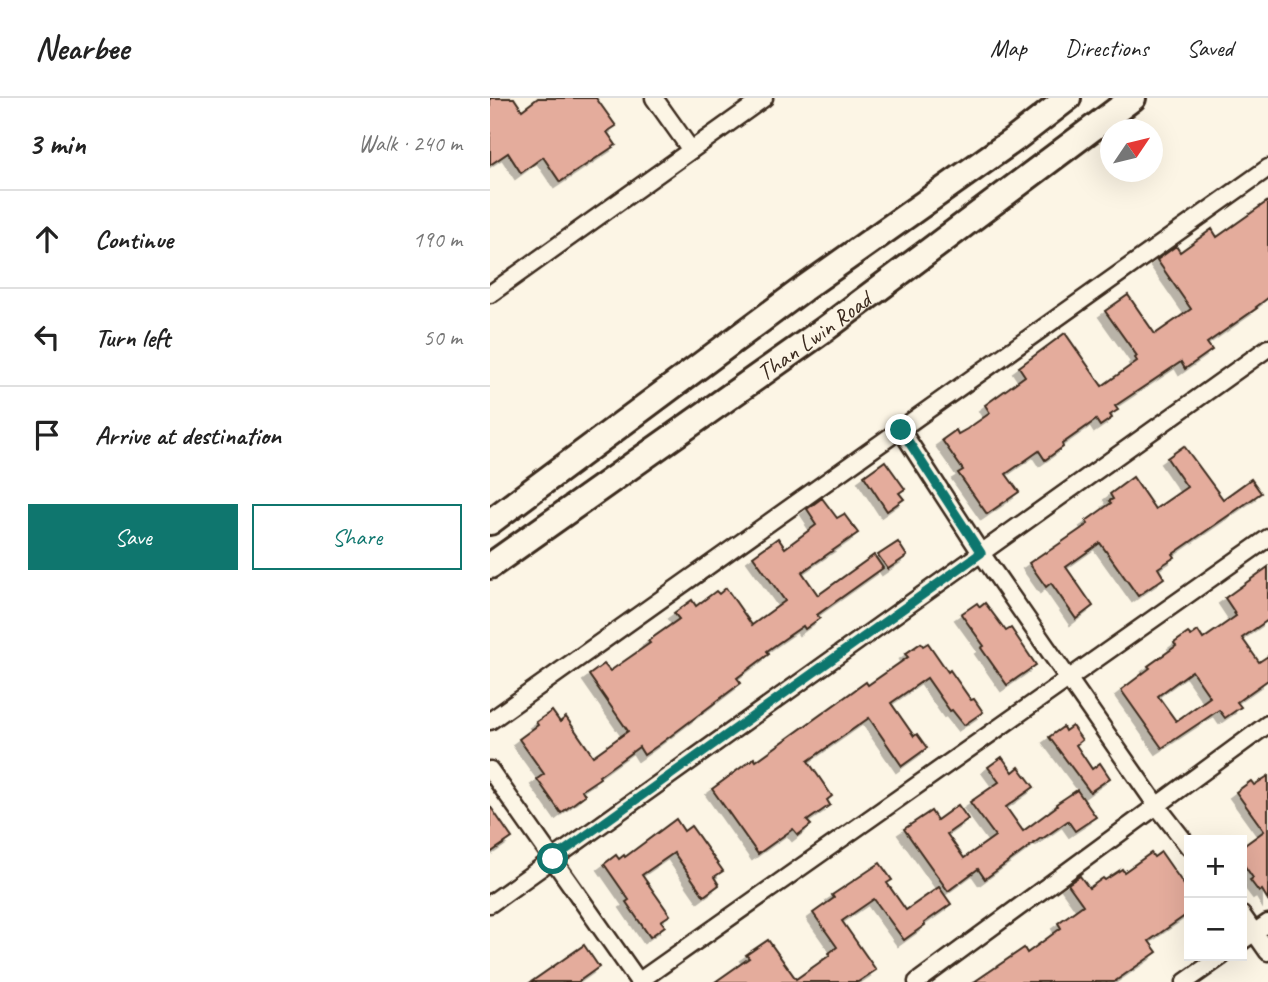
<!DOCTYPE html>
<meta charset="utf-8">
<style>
body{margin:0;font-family:Caveat,sans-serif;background:#f2f2f2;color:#222}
.controls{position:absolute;right:21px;bottom:21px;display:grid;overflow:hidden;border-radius:0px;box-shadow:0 7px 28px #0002}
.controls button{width:63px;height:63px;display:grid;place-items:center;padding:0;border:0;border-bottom:2px solid #e0e0e0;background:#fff;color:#222;font:35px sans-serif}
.compass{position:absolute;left:610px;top:21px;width:63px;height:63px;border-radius:50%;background:#fff;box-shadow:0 7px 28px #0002;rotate:55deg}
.stop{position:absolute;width:21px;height:21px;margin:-16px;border:5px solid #0f766e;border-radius:50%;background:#fff}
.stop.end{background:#0f766e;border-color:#fff;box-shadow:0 2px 7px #0008}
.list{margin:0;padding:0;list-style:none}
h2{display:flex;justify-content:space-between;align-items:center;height:91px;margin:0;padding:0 28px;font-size:30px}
h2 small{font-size:23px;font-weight:400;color:#767676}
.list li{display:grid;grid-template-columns:46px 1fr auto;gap:21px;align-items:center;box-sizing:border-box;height:98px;padding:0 28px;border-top:2px solid #e0e0e0}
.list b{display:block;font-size:26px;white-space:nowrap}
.list em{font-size:23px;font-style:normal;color:#767676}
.actions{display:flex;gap:14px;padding:21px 28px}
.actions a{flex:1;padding:16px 0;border:2px solid #0f766e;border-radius:0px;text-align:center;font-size:24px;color:#0f766e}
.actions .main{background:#0f766e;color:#fff}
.icon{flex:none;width:38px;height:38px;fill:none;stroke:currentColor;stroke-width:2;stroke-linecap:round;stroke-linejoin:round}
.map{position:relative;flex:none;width:778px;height:884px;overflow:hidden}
header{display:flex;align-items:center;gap:42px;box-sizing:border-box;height:98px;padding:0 35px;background:#fff;border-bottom:2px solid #e0e0e0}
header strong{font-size:33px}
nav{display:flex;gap:38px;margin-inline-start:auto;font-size:24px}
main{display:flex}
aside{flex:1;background:#fff}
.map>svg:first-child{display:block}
.building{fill:#e4ac9c;stroke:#3b2a1e;stroke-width:2;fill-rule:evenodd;filter:url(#shadow)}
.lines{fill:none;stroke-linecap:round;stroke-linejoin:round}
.minor-casing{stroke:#3b2a1e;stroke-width:21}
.primary-casing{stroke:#3b2a1e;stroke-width:30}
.minor{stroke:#fcf5e5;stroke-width:16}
.primary{stroke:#fcf5e5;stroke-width:24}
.route{stroke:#0f766e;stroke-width:9}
.labels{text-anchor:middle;stroke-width:5;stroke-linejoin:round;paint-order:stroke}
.street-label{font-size:24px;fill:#3b2a1e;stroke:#fcf5e5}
</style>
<header>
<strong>Nearbee</strong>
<nav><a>Map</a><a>Directions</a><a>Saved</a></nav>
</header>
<main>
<aside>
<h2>3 min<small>Walk · 240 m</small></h2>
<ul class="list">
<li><svg class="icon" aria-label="ahead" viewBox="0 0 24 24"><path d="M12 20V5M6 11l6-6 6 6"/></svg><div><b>Continue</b></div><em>190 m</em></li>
<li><svg class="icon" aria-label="left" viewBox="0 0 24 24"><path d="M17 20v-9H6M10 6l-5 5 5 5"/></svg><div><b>Turn left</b></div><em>50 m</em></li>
<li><svg class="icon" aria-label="arrive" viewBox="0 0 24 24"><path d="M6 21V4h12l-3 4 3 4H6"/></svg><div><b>Arrive at destination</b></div></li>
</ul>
<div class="actions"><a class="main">Save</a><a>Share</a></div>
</aside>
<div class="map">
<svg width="778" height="884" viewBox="0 0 778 884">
<defs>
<filter id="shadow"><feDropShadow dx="-6" dy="6" stdDeviation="0" flood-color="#0004"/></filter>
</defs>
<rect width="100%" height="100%" fill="#fcf5e5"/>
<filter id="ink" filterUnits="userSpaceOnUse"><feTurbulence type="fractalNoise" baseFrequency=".0143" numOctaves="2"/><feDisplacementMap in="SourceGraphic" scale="14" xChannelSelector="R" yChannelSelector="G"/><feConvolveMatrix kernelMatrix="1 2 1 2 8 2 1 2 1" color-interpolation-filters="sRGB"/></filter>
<g filter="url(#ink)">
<g class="building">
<path d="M0,0H24L32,12L48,0H106L126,28L117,34L126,47L70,84L53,59L31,75L18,55L0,67Z"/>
<path d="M778,103V200L766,209L767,210L717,245L722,252L695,271L691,264L625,308L628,312L620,317L622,320L610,328L606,322L572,346L573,349L555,362L549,353L516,376L529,394L497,416L468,375L473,372L452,342L466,332L468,336L477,331L500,315L495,307L535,278L529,269L575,235L612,288L647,263L645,260L647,258L615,213L638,197L665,236L701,211L667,162L686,148L690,154L722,131L727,139Z"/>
<path d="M694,348L733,401L761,381L771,395L683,456L685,459L668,470L674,480L648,498L610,445L576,469L603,508L586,521L561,485L556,489L539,465L555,454L556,455L598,426L596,423L621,405L619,403L623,401L620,396L643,379L665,411L697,389L677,360Z"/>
<path d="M395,363L415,391L409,395L414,401L397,413L374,378Z"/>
<path d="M332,400L347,420L354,416L368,435L312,474L328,497L384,457L393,470L327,517L330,520L315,531L313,528L277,553L279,556L247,580L251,585L170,646L154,657L149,649L109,678L110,680L92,692L95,697L71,715L47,681L54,676L29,641L48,627L46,624L62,613L70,624L76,619L103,658L138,633L99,577L114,566L120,573L160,545L158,543L189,521L184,515L202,502L206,508L226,493L229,496L236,490L262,527L295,503L263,458L288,440L295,450L326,427L322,421L323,420L317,411Z"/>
<path d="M408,444L417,458L398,471L388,457Z"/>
<path d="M778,469V522L752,540L769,564L778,558V582L747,604L751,609L735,620L729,612L672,650L631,592L660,570L658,568L686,548L684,545L698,535L701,538L708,533L713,541L746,518L744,515H745L735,500ZM702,573L720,599L686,623L668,598Z"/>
<path d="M487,505L490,509L495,505L516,533L521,530L546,567L517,587L491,550L494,548L471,516Z"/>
<path d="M431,545L433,548L438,545L458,574L460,572L481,602L484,601L493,614L474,627L462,612L460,613L437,580L401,605L424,638L427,636L437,650L412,668L379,620L318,663L342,698L337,702L340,707L317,723L321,727L308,737L303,731L268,756L222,691L264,660L266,663L376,584L378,587L418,559L415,556Z"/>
<path d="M582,628L592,642L586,647L602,671L610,665L620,680L600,694L559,639L573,629L575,633Z"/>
<path d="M512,659L523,674L529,669L544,689L516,709L533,733L567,708L566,706L587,692L606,719L585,733L578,723L552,741L551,740L495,781L488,771L458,793L414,731L441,713L447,722L468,707L478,721L457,736L474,760L505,738L480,704L509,684L498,669Z"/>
<path d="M778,678V802L772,792L769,794L760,782L763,780L752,764V749L774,733L746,694L761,683L764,687Z"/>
<path d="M0,708L22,740L0,755Z"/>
<path d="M186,721L194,733L201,728L233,773L224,779L229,787L214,798L184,755L152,777L180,817L171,823L175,828L160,839L136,804L139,802L114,766L126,757L129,761L134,757L135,759Z"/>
<path d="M671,754L699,794V815L659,843L667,854L624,884H484L534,850L537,855L571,830L568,825L593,807L578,786L590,778L599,790L613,780L615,782L632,771L634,774L661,755L664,759Z"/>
<path d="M390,765L402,782L397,785L416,812L449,789L461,806L434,825L435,827L414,842L384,801L352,823L386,872L368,884H225L259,860L256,857L278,842L306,881L340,857L339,855L347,849L323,815L344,800L342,797Z"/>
<path d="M94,847L109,869L88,884H41Z"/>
</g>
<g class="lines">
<g class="minor-casing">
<g id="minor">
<path d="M164,0L201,52"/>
<path d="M0,196L274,0"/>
<path d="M411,332L491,455L667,708L699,749"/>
<path d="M0,623L778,70"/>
<path d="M0,672L149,884"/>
<path d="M0,806L778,250"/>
<path d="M752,817L778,854"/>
<path d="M752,843L778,825"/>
<path d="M148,884L778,440"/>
<path d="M427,884L778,626"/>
<path d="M695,884L732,858"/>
</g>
</g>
<g class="primary-casing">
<g id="primary">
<path d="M0,424L313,191L525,41L578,0"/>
<path id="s1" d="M0,468L335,231L643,0"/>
</g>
</g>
<use href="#minor" class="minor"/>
<use href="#primary" class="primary"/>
</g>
</g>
<g class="lines" filter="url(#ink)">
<path class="route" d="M63,761L491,455L411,332"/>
</g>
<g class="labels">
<g class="street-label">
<text dy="8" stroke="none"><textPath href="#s1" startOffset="397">Than Lwin Road</textPath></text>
</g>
</g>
</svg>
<div class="controls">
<button>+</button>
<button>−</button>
</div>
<svg class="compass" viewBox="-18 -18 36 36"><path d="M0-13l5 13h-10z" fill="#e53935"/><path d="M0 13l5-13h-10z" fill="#767676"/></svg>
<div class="stop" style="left:63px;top:761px"></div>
<div class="stop end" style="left:411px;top:332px"></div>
</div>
</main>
